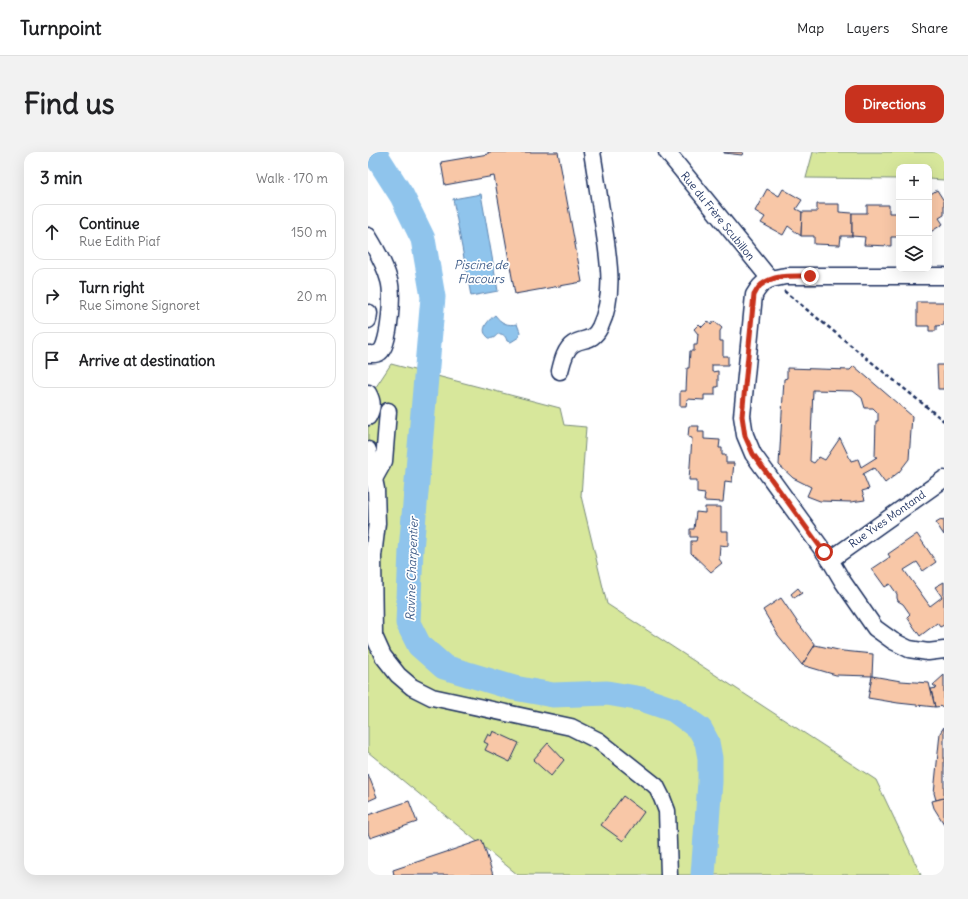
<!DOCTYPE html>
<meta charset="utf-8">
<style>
body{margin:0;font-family:Delius,sans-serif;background:#f2f2f2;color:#202124}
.controls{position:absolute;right:12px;top:12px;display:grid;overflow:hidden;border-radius:8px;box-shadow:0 4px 16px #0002}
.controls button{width:36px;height:36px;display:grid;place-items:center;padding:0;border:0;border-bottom:1px solid #e0e0e0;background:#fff;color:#202124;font:20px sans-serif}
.stop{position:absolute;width:12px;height:12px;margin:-9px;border:3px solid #c8321e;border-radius:50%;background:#fff}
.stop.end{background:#c8321e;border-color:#fff;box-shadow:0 1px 4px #0008}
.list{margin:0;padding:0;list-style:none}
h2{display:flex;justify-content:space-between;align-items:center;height:52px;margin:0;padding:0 16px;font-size:17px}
h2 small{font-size:13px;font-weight:400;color:#757577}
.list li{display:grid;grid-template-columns:26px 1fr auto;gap:12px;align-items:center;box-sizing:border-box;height:56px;margin:0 8px 8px;padding:0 8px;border:1px solid #e0e0e0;border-radius:12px}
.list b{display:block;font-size:15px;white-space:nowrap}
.list p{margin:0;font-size:13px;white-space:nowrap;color:#757577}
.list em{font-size:13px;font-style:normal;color:#757577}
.icon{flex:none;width:22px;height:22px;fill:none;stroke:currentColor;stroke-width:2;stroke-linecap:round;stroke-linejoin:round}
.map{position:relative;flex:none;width:576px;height:723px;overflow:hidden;border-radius:12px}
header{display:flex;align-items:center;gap:24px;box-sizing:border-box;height:56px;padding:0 20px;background:#fff;border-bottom:1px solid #e0e0e0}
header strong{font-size:19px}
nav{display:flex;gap:22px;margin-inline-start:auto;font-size:14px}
.intro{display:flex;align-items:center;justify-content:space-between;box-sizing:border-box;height:96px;padding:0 24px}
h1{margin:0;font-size:28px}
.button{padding:10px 18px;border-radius:12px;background:#c8321e;color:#fff;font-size:14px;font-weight:700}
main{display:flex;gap:24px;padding:0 24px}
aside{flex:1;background:#fff;border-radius:12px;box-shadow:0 4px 16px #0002}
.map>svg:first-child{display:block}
.green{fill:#d7e79b;stroke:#798b7c}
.water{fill:#8fc4ec;stroke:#6188b3}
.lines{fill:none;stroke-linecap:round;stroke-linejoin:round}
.river{stroke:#8fc4ec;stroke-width:25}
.building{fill:#f8c7a7;stroke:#1b2f5e;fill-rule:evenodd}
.minor-casing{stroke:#1b2f5e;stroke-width:19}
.path{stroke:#1b2f5e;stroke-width:2.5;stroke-dasharray:4 3;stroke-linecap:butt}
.minor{stroke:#fff;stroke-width:16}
.route{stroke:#c8321e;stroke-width:5}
.labels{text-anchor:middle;stroke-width:3.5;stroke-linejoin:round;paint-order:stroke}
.street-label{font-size:11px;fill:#1b2f5e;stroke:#fff}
.water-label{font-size:12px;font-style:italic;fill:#3e5c89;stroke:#fff}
</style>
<header>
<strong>Turnpoint</strong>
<nav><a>Map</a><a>Layers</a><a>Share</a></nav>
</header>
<div class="intro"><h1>Find us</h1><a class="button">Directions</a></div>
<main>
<aside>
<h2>3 min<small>Walk · 170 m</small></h2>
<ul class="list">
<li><svg class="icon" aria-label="ahead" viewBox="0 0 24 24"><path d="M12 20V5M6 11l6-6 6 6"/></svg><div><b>Continue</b><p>Rue Edith Piaf</p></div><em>150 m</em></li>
<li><svg class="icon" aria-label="right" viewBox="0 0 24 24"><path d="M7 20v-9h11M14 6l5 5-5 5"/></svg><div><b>Turn right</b><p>Rue Simone Signoret</p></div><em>20 m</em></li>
<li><svg class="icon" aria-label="arrive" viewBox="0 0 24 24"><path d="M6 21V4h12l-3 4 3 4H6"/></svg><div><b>Arrive at destination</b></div></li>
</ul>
</aside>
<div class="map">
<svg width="576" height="723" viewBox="0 0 576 723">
<rect width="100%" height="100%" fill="#fff"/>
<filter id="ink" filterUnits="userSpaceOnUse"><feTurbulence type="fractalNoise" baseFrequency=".025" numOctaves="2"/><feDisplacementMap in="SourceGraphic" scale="8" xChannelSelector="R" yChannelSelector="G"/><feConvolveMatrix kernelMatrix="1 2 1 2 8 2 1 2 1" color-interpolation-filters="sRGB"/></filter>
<g filter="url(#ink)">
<g class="green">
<path d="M445,0H576V28L561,27V15H531V27L438,26Z"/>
<path d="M23,212L192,256L196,273L218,275L213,344L239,452L508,628L553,723H150L0,600V247Z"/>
</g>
<g class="water">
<path d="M113,42L130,139L103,144L85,47Z"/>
<path d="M127,163C133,171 139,174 149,172L152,180L151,185L143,190L139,189C138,186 137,183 133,182C129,181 128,185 125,186C123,187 120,186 119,184C111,177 122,167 127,163Z"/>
</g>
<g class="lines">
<path class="river" d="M6,0L34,44L55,87L65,145L43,398L40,471L51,493L76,515L146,536L185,543L239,541L274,547L306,558L332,577L339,590L342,606V630L335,723"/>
</g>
<g class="building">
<path d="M120,0H190L214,130L147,142L126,24L77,33L73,10L120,2Z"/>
<path d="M356,0H375L374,3L356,1Z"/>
<path d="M399,37L411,44L415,37L434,48L428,57L434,60L433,84L420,74L415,83L393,71L397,65L387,59Z"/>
<path d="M569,38L576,49V63L571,66L575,72L561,81V43Z"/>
<path d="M449,52H471V60L484,61V84H473L472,93L446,92V84H433L434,60H449Z"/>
<path d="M499,53H521V61H531V85H523V94L496,93L497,85L484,84V61H499Z"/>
<path d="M549,150H576V173L568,174V179H561V174H549Z"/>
<path d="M340,169L343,173L346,169L354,176L352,179V189H355V204H360V213H344V220L350,219V235H347V243H336V248L319,247L318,254H312V239H318L319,216H321L322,199H326V193H329L330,182L326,177L331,172L334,175Z"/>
<path d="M569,213H576V237H570Z"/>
<path d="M486,214L544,264L541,307L531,320L517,331L506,316L495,322L501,337L494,339L497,348L483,350L452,349L439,344L443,335L425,326L411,313L416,227L419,226V216L482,218ZM445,238L485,239L494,246L497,256H505L510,261V269H508L507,305H509L493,315L490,307L483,309L472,286L457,308L451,305L446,311L442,309Z"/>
<path d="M321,274H331L330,280H336V287L352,288L351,296H354V303H358V311H366L364,330L357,329L355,350L336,349L337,342L329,341V328H321L324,286L320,285Z"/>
<path d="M337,355H353V379H360V394L352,393L351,407L354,411L343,420L323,401V389H328L329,385H322V377H326L328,360L337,361Z"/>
<path d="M573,368L574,369L576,368V383L568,371Z"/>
<path d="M549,382L568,410L555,419L549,410L536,418L562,454L574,445L567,435L576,430V473L572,475L569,471L552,484L539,465L542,462L535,452L530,449L529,446V442L522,432L517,435L504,417L522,405L520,402Z"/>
<path d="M430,436L434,441L426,446L423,442Z"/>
<path d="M413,446L430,471L447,493L434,513L410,483L395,458Z"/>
<path d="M447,493L475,499L505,502L504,524L468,523L434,513Z"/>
<path d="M576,523V554L567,555L563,537L569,536L565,533Z"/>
<path d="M504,524L533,529L561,531L567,555L530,551L500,546Z"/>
<path d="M576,575V646L568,648L566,641L572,581Z"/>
<path d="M125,579L151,591L142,610L117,598L120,592L116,590L120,582L123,584Z"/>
<path d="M180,591L196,608L183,624L165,608Z"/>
<path d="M0,622L9,645L0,649Z"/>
<path d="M255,644L276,660L255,689L233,673Z"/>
<path d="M576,646V672L566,656L564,649Z"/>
<path d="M41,649L49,670L2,686L0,681V663Z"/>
<path d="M114,688L125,723H26L25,718Z"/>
</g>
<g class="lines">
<g class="minor-casing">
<g id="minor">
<path d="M299,0L402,127"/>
<path d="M0,84C8,97 17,113 21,128C25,141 22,192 12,200C8,203 4,202 0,202"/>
<path d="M576,124H418C402,127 395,127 386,143L374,264L377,283L385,302L462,408L475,430L507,476L525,489L541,497L560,500L576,498"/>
<path d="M0,168L1,161"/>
<path d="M192,219C194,211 197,197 205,192C216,185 224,191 232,175C248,141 240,105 235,70C231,46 228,23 224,0"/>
<path d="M0,241C5,250 5,255 0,265"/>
<path d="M0,298L8,337L9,371L5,404L6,484L15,504L30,523L44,535L64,545L203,575L231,589L288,634L294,646L299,659L301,723"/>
<path d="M6,327L16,309L20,259"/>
<path d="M462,408L576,327"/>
</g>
</g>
<path class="path" d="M416,139L576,269"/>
<use href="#minor" class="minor"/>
</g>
</g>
<g class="lines" filter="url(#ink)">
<path class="route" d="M442,124C426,124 406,122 393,133C390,135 388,140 386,143L374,264L377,284L385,302L456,400"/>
</g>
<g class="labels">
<g class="street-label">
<text transform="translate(350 64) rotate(51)" y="4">Rue du Frère Scubillon</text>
<text transform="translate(519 367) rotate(-35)" y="4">Rue Yves Montand</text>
</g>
<g class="water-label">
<text x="113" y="117">Piscine de<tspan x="113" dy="14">Flacours</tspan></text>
<text transform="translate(44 417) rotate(-88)" y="4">Ravine Charpentier</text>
</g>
</g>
</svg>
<div class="controls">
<button>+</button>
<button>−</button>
<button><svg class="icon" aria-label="layers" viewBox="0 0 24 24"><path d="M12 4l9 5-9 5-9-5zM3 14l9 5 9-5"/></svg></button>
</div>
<div class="stop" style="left:456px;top:400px"></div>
<div class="stop end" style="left:442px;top:124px"></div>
</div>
</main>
